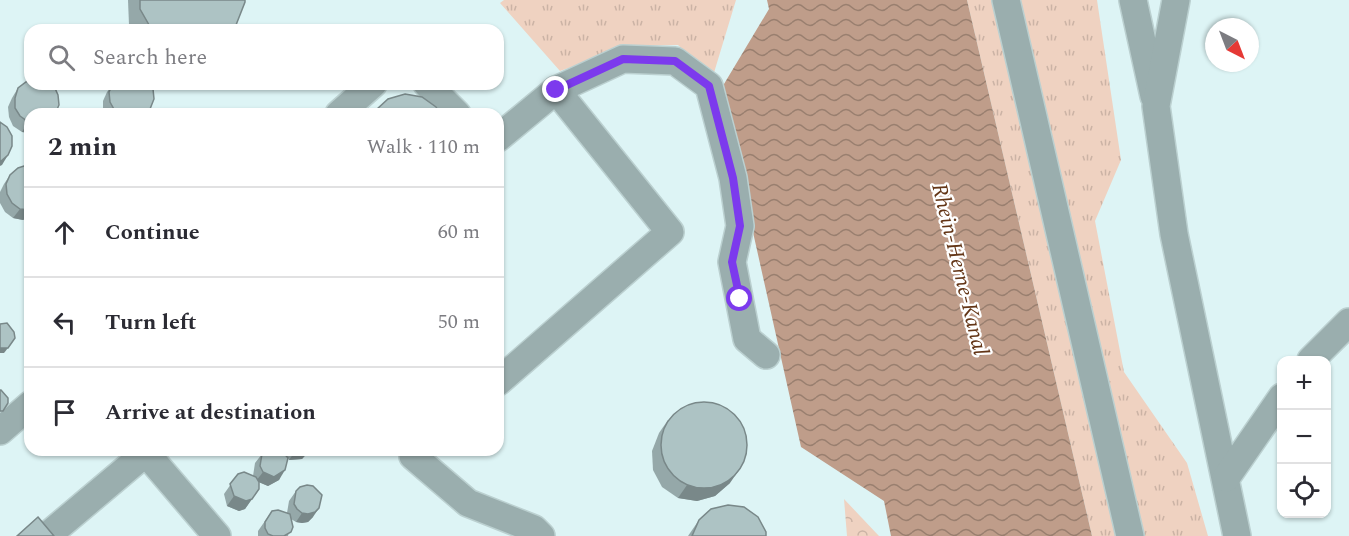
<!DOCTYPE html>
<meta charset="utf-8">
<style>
body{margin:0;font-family:Spectral,serif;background:#f2f2f3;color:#2b2b33}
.controls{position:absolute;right:18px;bottom:18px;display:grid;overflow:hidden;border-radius:12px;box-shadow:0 2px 4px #0004}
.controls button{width:54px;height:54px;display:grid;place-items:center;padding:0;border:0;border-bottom:2px solid #e1e1e2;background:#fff;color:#2b2b33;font:30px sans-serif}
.compass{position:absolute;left:1205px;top:18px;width:54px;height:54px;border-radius:50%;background:#fff;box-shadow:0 2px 4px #0004;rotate:138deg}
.stop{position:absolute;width:18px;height:18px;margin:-14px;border:4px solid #7c3aed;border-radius:50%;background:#fff}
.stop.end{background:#7c3aed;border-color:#fff;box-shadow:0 2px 6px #0008}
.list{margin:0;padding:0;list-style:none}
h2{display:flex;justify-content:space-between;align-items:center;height:78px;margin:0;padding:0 24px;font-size:26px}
h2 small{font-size:20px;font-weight:400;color:#7c7c81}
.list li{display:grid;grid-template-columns:39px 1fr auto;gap:18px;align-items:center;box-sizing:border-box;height:90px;padding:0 24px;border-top:2px solid #e1e1e2}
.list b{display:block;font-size:22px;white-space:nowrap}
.list em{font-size:20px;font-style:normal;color:#7c7c81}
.icon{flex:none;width:33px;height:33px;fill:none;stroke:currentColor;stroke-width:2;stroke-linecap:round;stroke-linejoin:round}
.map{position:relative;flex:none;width:1349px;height:536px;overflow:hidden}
.search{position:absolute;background:#fff;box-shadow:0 2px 4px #0004;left:24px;top:24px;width:480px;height:66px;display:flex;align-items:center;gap:15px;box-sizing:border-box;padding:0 21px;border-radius:18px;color:#7c7c81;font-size:22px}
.panel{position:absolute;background:#fff;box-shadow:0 2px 4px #0004;left:24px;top:108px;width:480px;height:348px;border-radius:18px}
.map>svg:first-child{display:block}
.grass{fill:url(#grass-tufts)}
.forest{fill:url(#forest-crowns)}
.water{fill:url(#water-waves)}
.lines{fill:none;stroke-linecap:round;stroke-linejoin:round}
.minor-casing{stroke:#bbd0d0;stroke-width:30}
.minor{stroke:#9aaeae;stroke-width:27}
.wall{fill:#95a8a9}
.shaded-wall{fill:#798889}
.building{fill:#adc3c4;stroke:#798889;stroke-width:1.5}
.route{stroke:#7c3aed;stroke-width:8}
.labels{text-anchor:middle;stroke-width:4.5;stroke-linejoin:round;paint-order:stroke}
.water-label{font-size:22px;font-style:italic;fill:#633516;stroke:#fff}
</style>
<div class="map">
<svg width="1349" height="536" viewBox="0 0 1349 536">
<defs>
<pattern id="grass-tufts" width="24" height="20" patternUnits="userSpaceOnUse" patternTransform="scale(1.5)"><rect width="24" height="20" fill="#efd2c1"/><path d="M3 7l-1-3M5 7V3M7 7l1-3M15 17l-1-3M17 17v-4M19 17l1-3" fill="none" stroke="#cbb3a5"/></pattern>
<pattern id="forest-crowns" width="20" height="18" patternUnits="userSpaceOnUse" patternTransform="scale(1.5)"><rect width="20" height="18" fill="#efd2c1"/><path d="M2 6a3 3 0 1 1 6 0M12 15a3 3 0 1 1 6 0" fill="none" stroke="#cbb3a5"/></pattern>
<pattern id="water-waves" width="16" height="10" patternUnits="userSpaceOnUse" patternTransform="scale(1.5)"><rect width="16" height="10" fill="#bf9d8a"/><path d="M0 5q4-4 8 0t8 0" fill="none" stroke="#997f6f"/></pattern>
</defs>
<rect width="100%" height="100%" fill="#ddf4f5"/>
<g class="grass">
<path d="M504,0H736L713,76L678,45L630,46L560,71L500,3Z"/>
<path d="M967,0H1097L1121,160L1095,221L1124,372L1187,463L1208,536H1092Z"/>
</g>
<path class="forest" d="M844,499L879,536H847Z"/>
<path class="water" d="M767,0H967L1092,536H891L884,501L801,447L721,89L769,9Z"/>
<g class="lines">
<g class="minor-casing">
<g id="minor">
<path d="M1006,0L1130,536"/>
<path d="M1133,0L1154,96"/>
<path d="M1176,0L1156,106L1174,234L1237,536"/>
<path d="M427,84L457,114"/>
<path d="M339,114L373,84"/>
<path d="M498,138L556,90L623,59L675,61L709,86L733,178L740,226L732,262L747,339L766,355"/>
<path d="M1311,360L1349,322"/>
<path d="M498,382L670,232L556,90"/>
<path d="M0,431L30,405"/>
<path d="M420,450L413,456L468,503L534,529L541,536"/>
<path d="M146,453L217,536"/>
<path d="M1226,478L1282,397"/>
<path d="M47,536L149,450"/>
</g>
</g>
<use href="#minor" class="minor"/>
</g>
<g class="wall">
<path d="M128,0H245L236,25L232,30H131L129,25Z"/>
<path d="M113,84L146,114H105L103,111V101L107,92Z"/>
<path d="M18,88L55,114L30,133L22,132L13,126L9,117L8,107L12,98Z"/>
<path d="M10,175L23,220L13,218L5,212L0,203V192L4,184Z"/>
<path d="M668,420L730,483L715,496L697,501L678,498L662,487L653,470L652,451L659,433Z"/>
<path d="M281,450H310L302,459L289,460L288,458L279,480L268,486L259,482V489L245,509L239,511L227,506L224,494L238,474L253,476L255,463L262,454Z"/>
<path d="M296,491L313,517L308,522L302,523L296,522L291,519L288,536H258V531L272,511L287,513L289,501Z"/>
<path d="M699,520L766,536H688Z"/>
</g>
<g class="shaded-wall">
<path d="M28,122L30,123V133L22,132Z"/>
<path d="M8,155L2,165L0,166V162Z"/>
<path d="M20,209L30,210V218L23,220L13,218Z"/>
<path d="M0,348H8L4,353H0Z"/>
<path d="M296,450H310L302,459L289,460Z"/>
<path d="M285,470L279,480L268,486L256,481L263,472Z"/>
<path d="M739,470L730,483L715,496L697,501L678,498L687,485Z"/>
<path d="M234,496L252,499L245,509L239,511L227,506Z"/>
<path d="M319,508L313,517L308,522L302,523L296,522L302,513Z"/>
</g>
<g class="building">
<path d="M140,0H245V2L236,25L230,30H152L140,9Z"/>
<path d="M92,28L102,29L103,30H85Z"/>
<path d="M30,80V84H50L54,86L58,95L59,105L55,114H30V123L20,116L15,108V98L18,88L26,82Z"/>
<path d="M113,84H150L153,89L154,99L150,109L144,114H119L115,111L110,102L109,92Z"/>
<path d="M405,94L422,97L436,107L440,114H374L375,111L388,99Z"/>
<path d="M0,122L7,127L12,136V146L8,155L0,162Z"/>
<path d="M27,165L30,166V210L20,209L12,203L7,194L6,184L10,175L18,168Z"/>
<path d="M7,323L14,332L15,338L8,348H0V324Z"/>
<path d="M0,390H1L8,398V403L3,411H0Z"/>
<circle cx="704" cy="445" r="43"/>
<path d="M266,450H281L288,458L285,470L274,477L263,472L260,466L262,454Z"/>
<path d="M244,472L256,477L259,482V489L252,499L246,501L234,496L230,484L238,474Z"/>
<path d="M307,485L313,486L322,495L319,508L315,512L308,514L302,513L297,509L294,504L296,491L300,487Z"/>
<path d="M728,505L744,507L758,517L766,532V536H692L699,520L711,509Z"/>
<path d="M278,510L290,514L293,527L291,532L284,536H273L268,534L265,528V522L272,511Z"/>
<path d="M38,517L54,536H17Z"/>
</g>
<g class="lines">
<path class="route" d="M556,90L623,59L675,61L709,86L733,178L740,226L732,262L740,299"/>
</g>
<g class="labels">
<g class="water-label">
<text transform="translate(961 269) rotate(76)" y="8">Rhein-Herne-Kanal</text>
</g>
</g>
</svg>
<div class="controls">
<button>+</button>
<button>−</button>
<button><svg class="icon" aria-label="locate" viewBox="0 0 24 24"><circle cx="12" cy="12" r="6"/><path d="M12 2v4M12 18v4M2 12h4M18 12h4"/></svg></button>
</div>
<svg class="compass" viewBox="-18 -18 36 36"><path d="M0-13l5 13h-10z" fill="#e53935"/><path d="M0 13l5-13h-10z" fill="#7c7c81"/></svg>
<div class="stop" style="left:740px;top:299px"></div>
<div class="stop end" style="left:556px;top:90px"></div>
<div class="search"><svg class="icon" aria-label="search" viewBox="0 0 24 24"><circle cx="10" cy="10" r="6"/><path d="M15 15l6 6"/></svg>Search here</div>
<section class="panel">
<h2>2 min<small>Walk · 110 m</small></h2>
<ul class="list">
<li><svg class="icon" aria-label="ahead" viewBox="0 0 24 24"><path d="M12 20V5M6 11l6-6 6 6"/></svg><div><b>Continue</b></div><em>60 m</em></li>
<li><svg class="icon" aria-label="left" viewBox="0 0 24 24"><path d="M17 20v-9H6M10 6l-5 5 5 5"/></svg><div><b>Turn left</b></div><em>50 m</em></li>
<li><svg class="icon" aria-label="arrive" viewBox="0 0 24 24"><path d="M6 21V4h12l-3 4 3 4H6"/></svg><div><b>Arrive at destination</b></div></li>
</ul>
</section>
</div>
